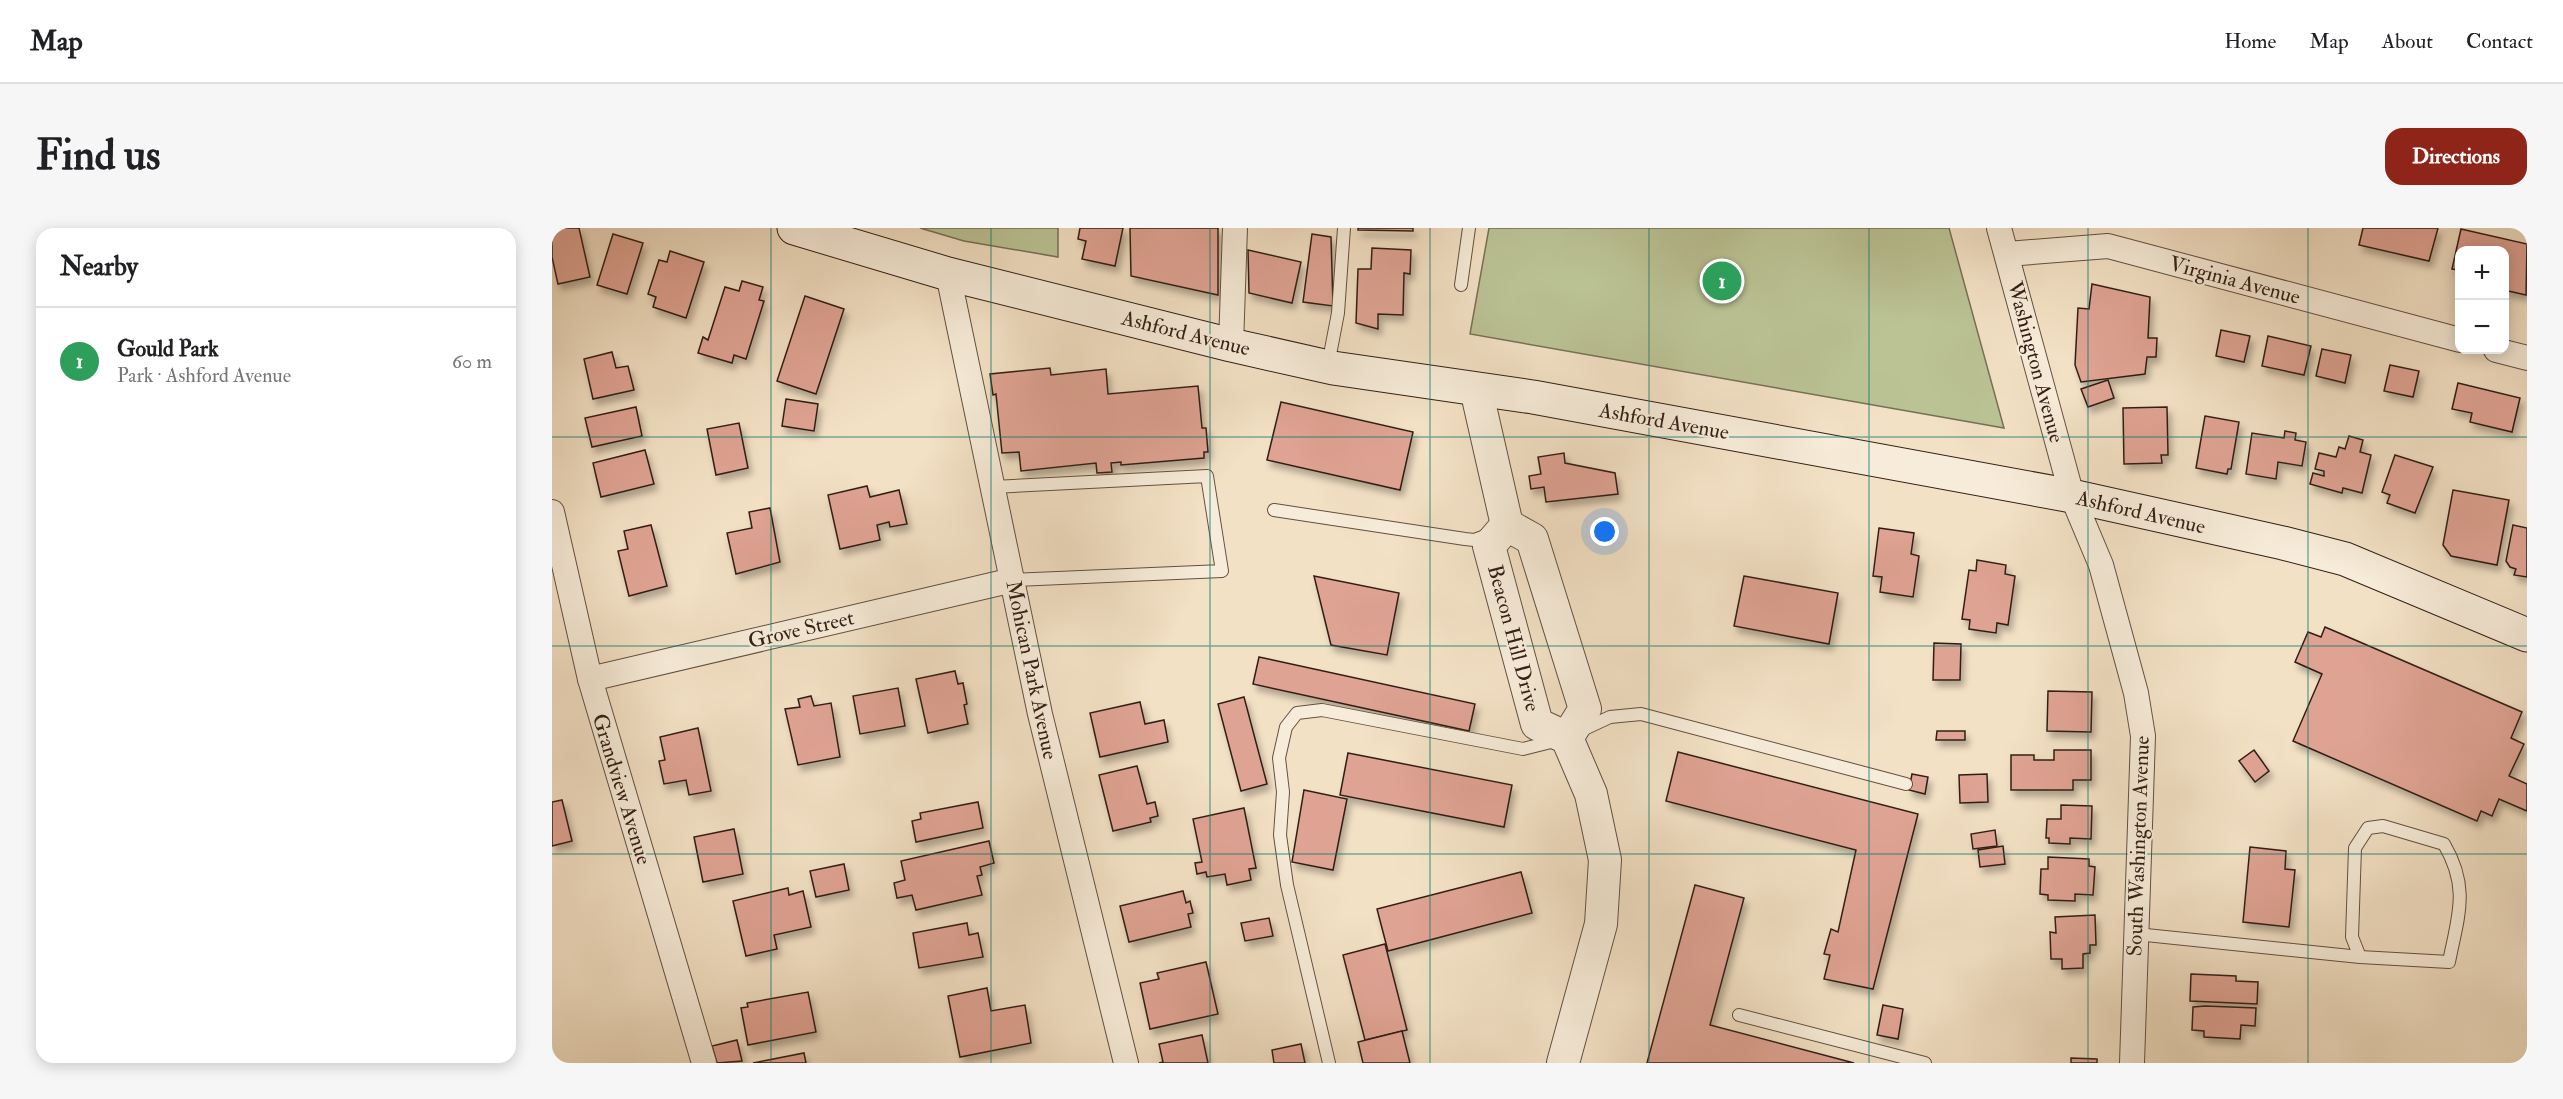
<!DOCTYPE html>
<meta charset="utf-8">
<style>
body{margin:0;font-family:"IM FELL Double Pica",serif;background:#f6f6f6;color:#202124}
.controls{position:absolute;right:18px;top:18px;display:grid;overflow:hidden;border-radius:12px;box-shadow:0 3px 15px #0003}
.controls button{width:54px;height:54px;display:grid;place-items:center;padding:0;border:0;border-bottom:2px solid #e0e0e0;background:#fff;color:#202124;font:30px sans-serif}
.you{position:absolute;left:1053px;top:304px;width:21px;height:21px;margin:-15px;border:4px solid #fff;border-radius:50%;background:#1a73e8;box-shadow:0 0 0 9px #1a73e833}
.badge{display:grid;place-items:center;width:39px;height:39px;border-radius:50%;background:#8f2418;color:#fff;font-size:20px;font-weight:700}
.pin{position:absolute;translate:-50% -50%;border:3px solid #fff;box-shadow:0 2px 6px #0006}
.list{margin:0;padding:0;list-style:none}
h2{display:flex;justify-content:space-between;align-items:center;height:78px;margin:0;padding:0 24px;font-size:26px}
h2 small{font-size:20px;font-weight:400;color:#757577}
.list li{display:grid;grid-template-columns:39px 1fr auto;gap:18px;align-items:center;box-sizing:border-box;height:108px;padding:0 24px;border-top:2px solid #e0e0e0}
.list b{display:block;font-size:22px;white-space:nowrap}
.list p{margin:0;font-size:20px;white-space:nowrap;color:#757577}
.list em{font-size:20px;font-style:normal;color:#757577}
.map{position:relative;flex:none;width:1975px;height:835px;overflow:hidden;border-radius:18px}
header{display:flex;align-items:center;gap:36px;box-sizing:border-box;height:84px;padding:0 30px;background:#fff;border-bottom:2px solid #e0e0e0}
header strong{font-size:28px}
nav{display:flex;gap:33px;margin-inline-start:auto;font-size:21px}
.intro{display:flex;align-items:center;justify-content:space-between;box-sizing:border-box;height:144px;padding:0 36px}
h1{margin:0;font-size:42px}
.button{padding:15px 27px;border-radius:18px;background:#8f2418;color:#fff;font-size:21px;font-weight:700}
main{display:flex;gap:36px;padding:0 36px}
aside{flex:1;background:#fff;border-radius:18px;box-shadow:0 3px 15px #0003}
.map>svg:first-child{display:block}
.green{fill:#bbc395;stroke:#767156;stroke-width:1.5}
.building{fill:#dfa393;stroke:#321f16;stroke-width:1.5;filter:url(#shadow)}
.lines{fill:none;stroke-linecap:round;stroke-linejoin:round}
.service-casing{stroke:#625042;stroke-width:14}
.minor-casing{stroke:#625042;stroke-width:26}
.tertiary-casing{stroke:#625042;stroke-width:34}
.secondary-casing{stroke:#321f16;stroke-width:35}
.service{stroke:#f7ecd9;stroke-width:12}
.minor{stroke:#f7ecd9;stroke-width:24}
.tertiary{stroke:#f7ecd9;stroke-width:32}
.secondary{stroke:#f7ecd9;stroke-width:33}
.grid{fill:none;stroke:#0f766e;stroke-width:1.5;stroke-opacity:0.55}
.labels{text-anchor:middle;stroke-width:4.5;stroke-linejoin:round;paint-order:stroke}
.street-label{font-size:21px;fill:#321f16;stroke:#f7ecd9}
</style>
<header>
<strong>Map</strong>
<nav><a>Home</a><a>Map</a><a>About</a><a>Contact</a></nav>
</header>
<div class="intro"><h1>Find us</h1><a class="button">Directions</a></div>
<main>
<aside>
<h2>Nearby<small></small></h2>
<ul class="list">
<li><span class="badge" style="background:#2e9e5b">1</span><div><b>Gould Park</b><p>Park · Ashford Avenue</p></div><em>60 m</em></li>
</ul>
</aside>
<div class="map">
<svg width="1975" height="835" viewBox="0 0 1975 835">
<defs>
<filter id="shadow"><feDropShadow dx="3.5" dy="6" stdDeviation="3" flood-color="#0004"/></filter>
</defs>
<rect width="100%" height="100%" fill="#f3e1c5"/>
<filter id="stains"><feTurbulence type="fractalNoise" baseFrequency=".00333" numOctaves="4"/><feColorMatrix values="0 0 0 0 .2 0 0 0 0 .09 0 0 0 0 .02 0 0 0 .5 -.17"/></filter>
<radialGradient id="worn" r=".72"><stop offset=".6" stop-color="#630" stop-opacity="0"/><stop offset="1" stop-color="#630" stop-opacity=".3"/></radialGradient>
<g class="green">
<path d="M368,0H506V29L412,13Z"/>
<path d="M937,0H1397L1452,200L918,106Z"/>
</g>
<g class="building">
<path d="M7,0H27L38,49L6,56L0,29V2Z"/>
<path d="M528,0H571L563,38L530,31L534,13L526,11Z"/>
<path d="M578,0H666V67L579,48Z"/>
<path d="M806,0H861V3L806,2Z"/>
<path d="M1811,0H1886L1877,33L1807,17Z"/>
<path d="M1909,1L1975,16L1974,67L1952,62V22H1908V42L1900,41Z"/>
<path d="M61,6L91,15L75,66L45,57Z"/>
<path d="M760,6L779,9L781,78L751,74Z"/>
<path d="M820,20L859,22L858,46L852,45L851,87L826,86V101L804,95L806,41H819Z"/>
<path d="M696,22L749,34L740,75L697,65Z"/>
<path d="M118,23L152,34L134,90L101,79L104,69L96,66L107,32L115,34Z"/>
<path d="M190,53L211,59L207,72L212,73L194,131L182,127L180,135L146,125L151,109L156,112L173,59L187,63Z"/>
<path d="M1540,56L1598,69L1596,110H1605L1604,129H1595L1593,146L1529,154L1523,137L1526,80L1537,81Z"/>
<path d="M253,68L292,81L264,166L225,153Z"/>
<path d="M1669,102L1698,108L1692,134L1664,128Z"/>
<path d="M1716,108L1759,118L1752,147L1710,138Z"/>
<path d="M1770,121L1799,127L1793,155L1764,148Z"/>
<path d="M60,124L64,140L76,138L82,162L41,171L32,131Z"/>
<path d="M1838,137L1867,143L1861,169L1832,163Z"/>
<path d="M498,140L499,147L554,141L556,166L646,158L650,200H654L656,224H652V230L569,237V234L559,235L560,244L545,245L544,235L469,243L467,224L450,225L444,166L441,167L438,146Z"/>
<path d="M1556,152L1562,170L1536,179L1529,161Z"/>
<path d="M1906,155L1968,170L1960,204L1918,194L1920,185L1900,181Z"/>
<path d="M234,171L266,176L262,203L230,198Z"/>
<path d="M729,174L861,204L848,262L715,232Z"/>
<path d="M84,179L90,208L40,219L33,190Z"/>
<path d="M1615,179L1616,227H1609L1610,235L1572,236L1571,180Z"/>
<path d="M1653,188L1687,194L1679,241H1676L1675,246L1644,240Z"/>
<path d="M187,195L196,240L164,247L155,201Z"/>
<path d="M1733,203L1744,205L1743,212L1754,214L1750,238L1726,234L1724,251L1694,246L1700,205L1732,210Z"/>
<path d="M1797,208L1811,212L1808,224L1819,227L1810,265L1791,260L1790,265L1758,256L1761,245L1772,248V243L1763,241L1767,225L1784,229L1787,219L1793,221Z"/>
<path d="M93,222L102,256L49,269L41,235Z"/>
<path d="M1012,225L1013,235L1063,245L1066,266L994,274L992,259L979,261L977,248L989,246L986,229Z"/>
<path d="M1843,227L1881,239L1863,285L1835,275L1838,267L1830,264Z"/>
<path d="M315,258L318,269L347,262L355,296L338,299L337,294L325,297L328,312L288,321L276,267Z"/>
<path d="M1901,262L1957,272L1945,337L1899,328L1891,317Z"/>
<path d="M218,280L228,334L184,346L175,305L200,300L197,284Z"/>
<path d="M99,297L115,358L77,368L66,323L76,321L72,303Z"/>
<path d="M1961,297L1975,300V349L1962,347L1964,341L1958,339L1954,333Z"/>
<path d="M1327,300L1362,305L1359,326L1367,328L1361,369L1328,364L1330,349L1321,348Z"/>
<path d="M1425,332L1454,337L1453,346L1463,348L1456,397L1445,395L1444,405L1417,401L1418,392L1410,391L1417,342L1424,343Z"/>
<path d="M762,348L847,365L835,427L779,417Z"/>
<path d="M1192,348L1286,365L1277,416L1182,398Z"/>
<path d="M1773,399L1970,484L1959,510L1972,516L1957,548L1975,556V583L1947,571L1940,588L1929,583L1925,593L1741,513L1770,446L1743,434L1756,404L1769,409Z"/>
<path d="M1382,415L1409,416L1408,452H1381Z"/>
<path d="M707,429L923,476L917,503L701,456Z"/>
<path d="M403,443L406,456L411,455L415,476L412,477L416,496L376,505L364,451Z"/>
<path d="M346,460L353,498L308,506L301,468Z"/>
<path d="M1496,463L1540,464L1539,504L1495,503Z"/>
<path d="M259,468L262,478L279,475L288,529L246,537L233,481L248,479L246,471Z"/>
<path d="M692,469L715,556L689,563L666,476Z"/>
<path d="M588,474L593,496L612,492L616,514L548,529L538,485Z"/>
<path d="M146,500L159,563L137,567L134,552L112,556L107,533L113,532L108,509Z"/>
<path d="M1385,503H1413V512H1384Z"/>
<path d="M1502,522H1539V552H1521V562H1459V527H1482V532H1502Z"/>
<path d="M1702,522L1717,543L1703,554L1687,533Z"/>
<path d="M1126,524L1366,586L1321,761L1272,751L1278,727L1272,726L1279,701L1286,704L1304,622L1114,573Z"/>
<path d="M796,525L960,557L952,599L788,567Z"/>
<path d="M585,538L595,576L603,574L606,588L598,590L599,594L561,603L547,547Z"/>
<path d="M1360,546L1376,549L1373,566L1357,562Z"/>
<path d="M1435,546L1436,574L1408,575L1407,547Z"/>
<path d="M752,562L795,571L781,642L740,634Z"/>
<path d="M10,572L20,613L0,618V574Z"/>
<path d="M426,574L431,600L364,614L360,593L369,591L368,585Z"/>
<path d="M1509,577L1540,578L1539,611L1518,610V616L1497,615V610H1494L1495,591H1509Z"/>
<path d="M692,580L704,640L697,641L699,652L675,657L673,646L655,649L654,644L645,646L643,635L650,634L641,591Z"/>
<path d="M182,601L191,646L151,654L142,609Z"/>
<path d="M1443,602L1445,618L1421,621L1419,606Z"/>
<path d="M437,613L442,635L428,639L430,647L425,648L430,667L364,682L360,667L345,670L342,655L353,652L349,633Z"/>
<path d="M1451,618L1453,636L1428,639L1426,622Z"/>
<path d="M1698,619L1734,623L1733,641L1743,642L1737,699L1691,694Z"/>
<path d="M1496,629L1537,631V638L1543,639L1541,667L1523,666V673L1496,672V667L1488,666L1489,641H1496Z"/>
<path d="M292,636L297,662L264,669L258,643Z"/>
<path d="M969,644L980,685L836,723L825,681Z"/>
<path d="M1143,657L1192,670L1158,797L1302,835H1095Z"/>
<path d="M236,660L237,667L251,663L259,699L222,707L225,721L194,728L181,673Z"/>
<path d="M631,663L634,675L638,673L641,685L636,686L639,699L577,714L568,678Z"/>
<path d="M1543,687L1544,717H1538V725L1531,726V740L1510,741V731H1499L1498,704L1504,705L1503,689Z"/>
<path d="M717,690L721,708L693,713L689,695Z"/>
<path d="M415,695L417,707L426,705L431,729L367,740L361,705Z"/>
<path d="M833,716L855,802L813,812L791,727Z"/>
<path d="M654,734L666,786L598,801L588,755L607,751L605,745Z"/>
<path d="M1639,746L1684,748V753L1706,754L1705,776L1638,773Z"/>
<path d="M435,760L439,783L473,777L479,815L408,829L396,768Z"/>
<path d="M256,764L264,804L196,817L189,780L196,779L195,775Z"/>
<path d="M1331,777L1351,781L1346,811L1325,807Z"/>
<path d="M1653,778L1704,780L1703,798L1689,797L1688,811L1652,809V803L1640,802L1641,779Z"/>
<path d="M850,803L858,835H811L806,814Z"/>
<path d="M650,807L656,835H607L611,834L607,816Z"/>
<path d="M185,812L190,833L165,835L160,818Z"/>
<path d="M749,816L753,835H722L720,822Z"/>
<path d="M252,825L254,835H201Z"/>
<path d="M1519,830L1545,831V835H1519Z"/>
</g>
<g class="lines">
<g class="service-casing">
<g id="service">
<path d="M909,57L917,0"/>
<path d="M776,137L786,85L792,0"/>
<path d="M441,259L655,248L670,343L461,352"/>
<path d="M722,282L913,311L922,312L938,306"/>
<path d="M1028,503L1058,489L1089,486L1354,556"/>
<path d="M1584,706L1808,729L1897,734C1906,688 1918,660 1892,616L1831,598L1816,600L1803,620L1800,709L1808,729"/>
<path d="M1187,787L1373,835"/>
<path d="M777,835L735,657L728,607L731,564L727,530L734,499L745,485L770,482L971,521L1007,512"/>
</g>
</g>
<g class="minor-casing">
<g id="minor">
<path d="M1447,0L1520,268L1549,337L1584,465L1591,508L1580,835"/>
<path d="M1455,26L1556,18L1908,112"/>
<path d="M396,46L488,486L574,835"/>
<path d="M679,117L683,0"/>
<path d="M1944,122L1975,130"/>
<path d="M0,284L38,451L152,835"/>
<path d="M38,451L461,352"/>
</g>
</g>
<g class="tertiary-casing">
<g id="tertiary">
<path d="M924,161L955,297L980,311L1033,481L1015,510"/>
<path d="M955,297L937,318L985,496L1015,510L1039,566L1053,632L1049,696L1011,835"/>
</g>
</g>
<g class="secondary-casing">
<path id="secondary" d="M242,0L396,46L679,117L781,140L981,169L1520,268L1731,315L1793,331L1975,407"/>
</g>
<use href="#service" class="service"/>
<use href="#minor" class="minor"/>
<use href="#tertiary" class="tertiary"/>
<use href="#secondary" class="secondary"/>
</g>
<path class="grid" d="M219,0V835M439,0V835M658,0V835M878,0V835M1097,0V835M1317,0V835M1536,0V835M1756,0V835M0,209H1975M0,418H1975M0,626H1975"/>
<g class="labels">
<g class="street-label">
<text transform="translate(1683 52) rotate(15)" y="7">Virginia Avenue</text>
<text transform="translate(634 105) rotate(14)" y="7">Ashford Avenue</text>
<text transform="translate(1484 134) rotate(75)" y="7">Washington Avenue</text>
<text transform="translate(1112 193) rotate(10)" y="7">Ashford Avenue</text>
<text transform="translate(1589 284) rotate(13)" y="7">Ashford Avenue</text>
<text transform="translate(249 401) rotate(-13)" y="7">Grove Street</text>
<text transform="translate(962 410) rotate(75)" y="7">Beacon Hill Drive</text>
<text transform="translate(480 442) rotate(78)" y="7">Mohican Park Avenue</text>
<text transform="translate(70 561) rotate(73)" y="7">Grandview Avenue</text>
<text transform="translate(1586 618) rotate(-88)" y="7">South Washington Avenue</text>
</g>
</g>
<rect width="100%" height="100%" filter="url(#stains)"/>
<rect width="100%" height="100%" fill="url(#worn)"/>
</svg>
<div class="controls">
<button>+</button>
<button>−</button>
</div>
<div class="you"></div>
<div class="pin badge" style="left:1170px;top:53px;background:#2e9e5b">1</div>
</div>
</main>
